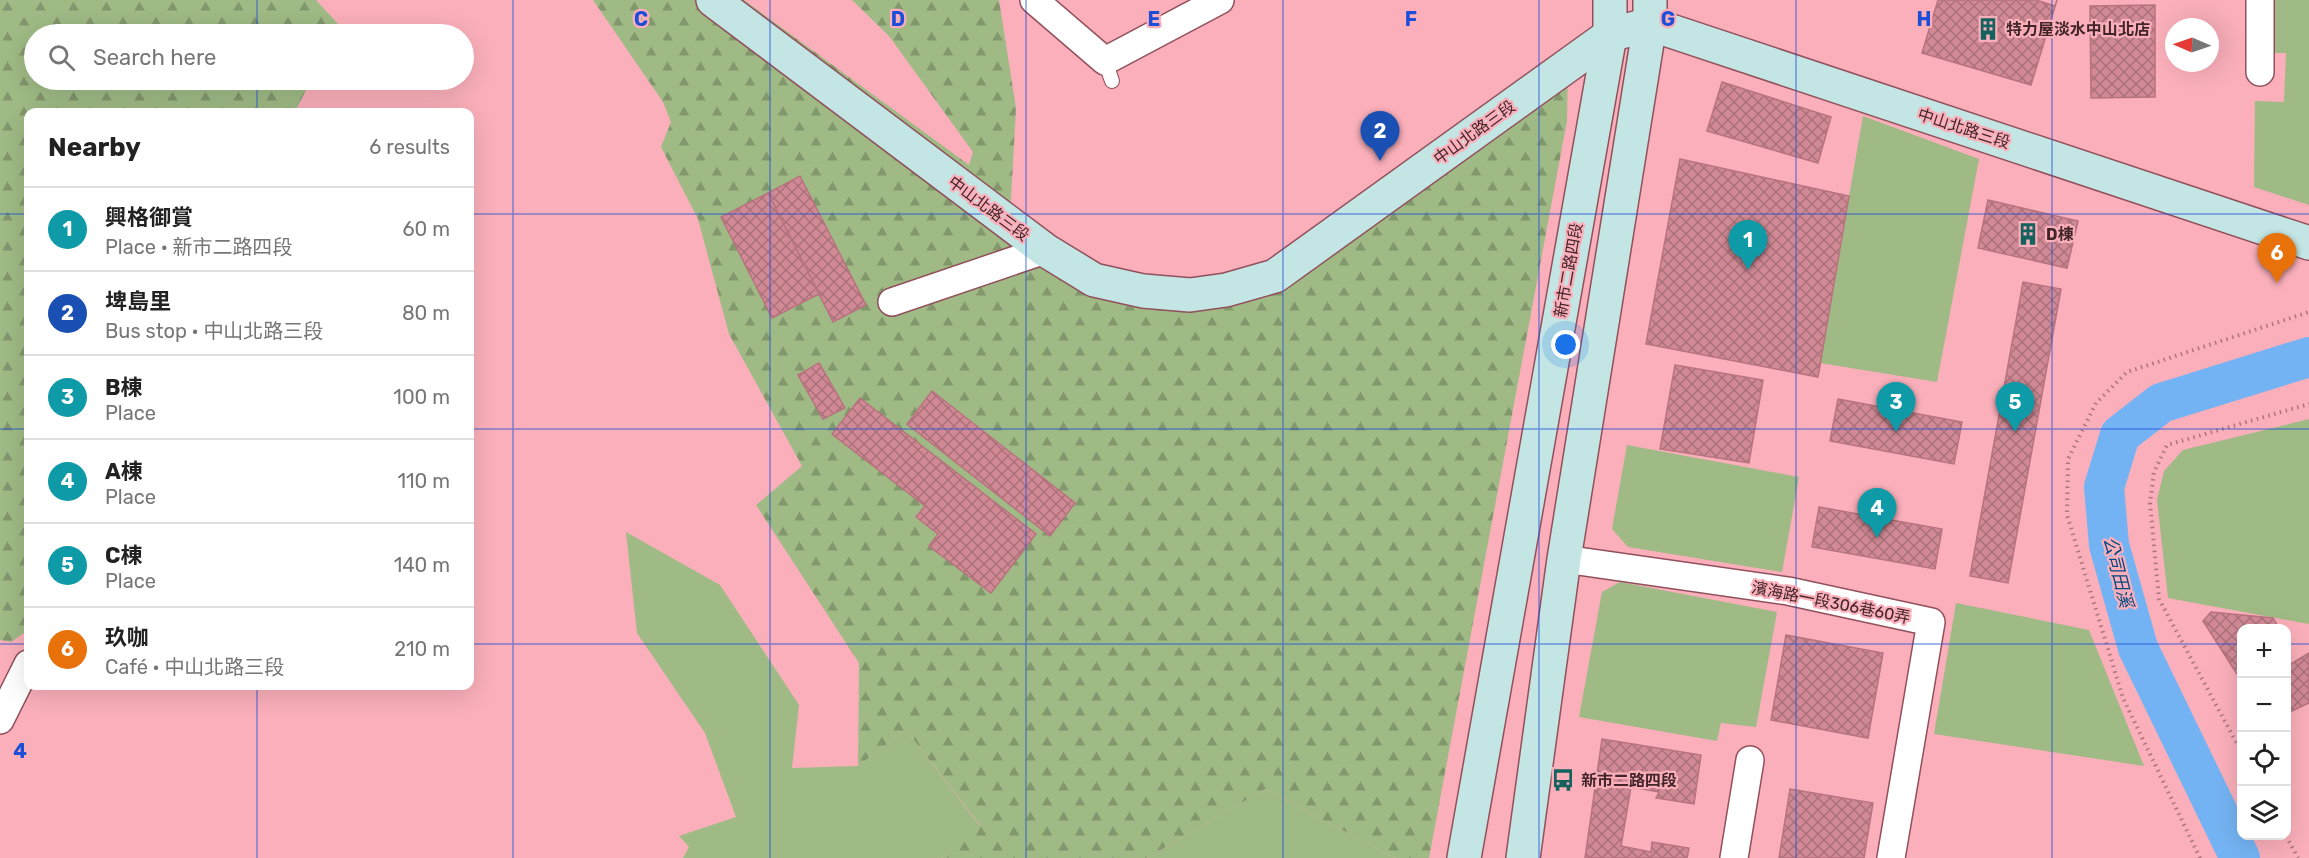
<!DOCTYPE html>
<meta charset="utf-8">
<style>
body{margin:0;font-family:Rubik,"Noto Sans TC",sans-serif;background:#f2f2f2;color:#222}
.controls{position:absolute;right:18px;bottom:18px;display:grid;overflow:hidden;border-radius:12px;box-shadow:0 6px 24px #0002}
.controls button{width:54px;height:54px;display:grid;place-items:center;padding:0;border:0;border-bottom:2px solid #e0e0e0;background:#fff;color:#222;font:30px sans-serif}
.compass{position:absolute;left:2165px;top:18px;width:54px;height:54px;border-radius:50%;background:#fff;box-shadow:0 6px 24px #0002;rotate:272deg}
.you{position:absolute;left:1566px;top:345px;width:21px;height:21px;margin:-15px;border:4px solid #fff;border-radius:50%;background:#1a73e8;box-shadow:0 0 0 9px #1a73e833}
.badge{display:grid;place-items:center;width:39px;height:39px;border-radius:50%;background:#14625e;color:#fff;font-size:20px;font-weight:700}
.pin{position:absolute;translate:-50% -50px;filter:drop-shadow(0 2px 3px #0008)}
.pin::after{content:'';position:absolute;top:32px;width:21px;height:18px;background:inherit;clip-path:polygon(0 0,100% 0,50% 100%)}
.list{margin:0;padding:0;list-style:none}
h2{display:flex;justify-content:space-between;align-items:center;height:78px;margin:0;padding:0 24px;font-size:26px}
h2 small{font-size:20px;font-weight:400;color:#767676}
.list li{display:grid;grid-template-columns:39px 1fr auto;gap:18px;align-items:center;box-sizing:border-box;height:84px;padding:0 24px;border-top:2px solid #e0e0e0}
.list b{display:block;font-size:22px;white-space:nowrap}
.list p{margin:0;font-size:20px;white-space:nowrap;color:#767676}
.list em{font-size:20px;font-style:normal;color:#767676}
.icon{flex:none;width:33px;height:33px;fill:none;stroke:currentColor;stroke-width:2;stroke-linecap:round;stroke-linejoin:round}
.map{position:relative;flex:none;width:2309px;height:858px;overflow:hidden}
.search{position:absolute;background:#fff;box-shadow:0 6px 24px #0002;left:24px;top:24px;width:450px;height:66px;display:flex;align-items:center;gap:15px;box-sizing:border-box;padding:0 21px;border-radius:33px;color:#767676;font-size:22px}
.panel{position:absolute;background:#fff;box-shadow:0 6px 24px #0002;left:24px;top:108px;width:450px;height:582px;border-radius:12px}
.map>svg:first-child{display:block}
.grass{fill:#9fba85}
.forest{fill:url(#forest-firs)}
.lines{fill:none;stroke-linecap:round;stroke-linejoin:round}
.river{stroke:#74b3f3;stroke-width:40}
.building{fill:url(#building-cross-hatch);stroke:#b8737e;stroke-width:1.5}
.lane-casing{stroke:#91505b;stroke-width:16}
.street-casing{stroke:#91505b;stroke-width:30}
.secondary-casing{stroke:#91505b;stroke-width:36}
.path{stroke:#ac757d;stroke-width:4;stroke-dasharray:1.5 4.5;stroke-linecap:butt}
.lane{stroke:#fff;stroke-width:14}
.street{stroke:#fff;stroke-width:27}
.secondary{stroke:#c3e6e4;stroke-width:33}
.grid{fill:none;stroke:#1d4ed8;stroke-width:1.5;stroke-opacity:0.55}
.labels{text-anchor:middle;stroke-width:4.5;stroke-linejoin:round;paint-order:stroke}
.poi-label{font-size:16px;font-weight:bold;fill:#412529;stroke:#faafba;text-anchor:start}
.street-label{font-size:16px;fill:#412529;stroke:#faafba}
.water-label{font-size:18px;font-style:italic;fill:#004a83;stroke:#faafba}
.grid-label{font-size:20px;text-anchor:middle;font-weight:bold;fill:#1d4ed8;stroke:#faafba;stroke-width:4.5;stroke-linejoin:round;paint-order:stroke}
</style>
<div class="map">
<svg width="2309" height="858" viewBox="0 0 2309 858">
<defs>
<pattern id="forest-firs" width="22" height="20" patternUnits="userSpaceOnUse" patternTransform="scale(1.5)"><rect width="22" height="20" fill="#9fba85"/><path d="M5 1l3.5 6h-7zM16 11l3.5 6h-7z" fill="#83976d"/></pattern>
<pattern id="building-cross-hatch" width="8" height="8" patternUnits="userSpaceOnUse" patternTransform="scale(1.5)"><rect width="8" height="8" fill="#d18a95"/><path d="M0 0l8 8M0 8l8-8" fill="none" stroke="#ab717a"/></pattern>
</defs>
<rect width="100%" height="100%" fill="#faafba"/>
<g class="grass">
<path d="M2273,0H2309V205L2254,187L2255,101L2284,102L2286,53H2272Z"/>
<path d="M1863,116L1979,159L1937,382L1820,363Z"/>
<path d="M2309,419V624L2168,598L2157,500L2164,471L2183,450Z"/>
<path d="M1627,445L1799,477L1782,572L1628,547L1612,529Z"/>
<path d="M626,532L720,585L799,705L792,768L858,766L906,730L980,826L941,858H683L689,847L679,836L736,817L705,733L637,633Z"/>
<path d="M1620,582L1777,612L1756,727L1721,723L1717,741L1579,717L1602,592Z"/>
<path d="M1956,603L2089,630L2144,766L1934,734Z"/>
<path d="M1265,789L1395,858H1147Z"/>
</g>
<g class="forest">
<path d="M0,0H316L338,24L333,34H34V80H311L295,112H28V630L11,642L0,640Z"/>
<path d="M593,0H744L969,165L973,152L889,36L852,0H999L1016,108L1010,217L1116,279L1207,292L1276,272L1568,59L1567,121L1429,858H1395L1265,789L1147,858H941L980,825L906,730L858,766L859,663L756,505L802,466L729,334L698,219L661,147L671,122L663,102Z"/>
</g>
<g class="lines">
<path class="river" d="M2240,858L2138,648L2109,545L2104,487L2120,435L2161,403L2309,357"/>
</g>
<g class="building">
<path d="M1938,0H2036L2055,6L2057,0L2031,85L1922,53Z"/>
<path d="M2155,5V97L2091,98L2090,6Z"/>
<path d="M1722,82L1831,117L1818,163L1707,131Z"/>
<path d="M1680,159L1849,196L1818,377L1646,344Z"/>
<path d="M800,176L866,305L833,322L768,193Z"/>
<path d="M768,193L819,294L772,318L721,217Z"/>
<path d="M1988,200L2078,221L2067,268L1978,248Z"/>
<path d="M2023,282L2061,289L2008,583L1970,576Z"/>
<path d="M819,363L845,408L823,419L798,375Z"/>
<path d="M1675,365L1763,380L1749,463L1660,449Z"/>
<path d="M932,391L1075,503L1050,536L907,424Z"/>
<path d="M860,398L1036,534L991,593L929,546L938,534L916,517L925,506L832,434Z"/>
<path d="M1838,399L1962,422L1954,464L1830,441Z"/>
<path d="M1819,507L1942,529L1935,569L1812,547Z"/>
<path d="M2211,612L2273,618L2279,628H2242V682L2203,621Z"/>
<path d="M1786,635L1883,653L1868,738L1771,720Z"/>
<path d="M2309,653V703L2286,714V667Z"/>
<path d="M1602,739L1701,755L1694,804L1656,798L1659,792L1631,787L1621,846L1651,852L1652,842L1689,848L1687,858H1585Z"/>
<path d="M1790,789L1873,803L1864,858H1779Z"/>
</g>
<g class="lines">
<g class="lane-casing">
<path id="lane" d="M1105,61L1112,81"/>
</g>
<g class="street-casing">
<g id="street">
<path d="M1034,0L1105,61L1220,0"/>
<path d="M2260,72V0"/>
<path d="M892,302L1045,250"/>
<path d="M1564,559L1788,591L1931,622L1891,858"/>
<path d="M0,720L28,664"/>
<path d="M1734,858L1750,760"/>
</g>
</g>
<g class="secondary-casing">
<g id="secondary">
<path d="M713,0L1045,250L1094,280L1143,291L1190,295L1226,290L1275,276L1610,35L1650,24L2309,243"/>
<path d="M1464,858L1610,35V0"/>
<path d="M1523,858L1564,559L1650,24V0"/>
</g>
</g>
<g class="path">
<path d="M2242,753L2159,599L2150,503L2154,472L2167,445L2309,404"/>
<path d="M2286,836L2298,858"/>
<path d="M2200,858L2123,698L2067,515L2068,459L2096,403L2127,372L2309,312"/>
</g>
<use href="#lane" class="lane"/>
<use href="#street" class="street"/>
<use href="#secondary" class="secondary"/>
</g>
<path class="grid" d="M257,0V34M513,0V858M770,0V858M1026,0V858M1283,0V858M1539,0V858M1796,0V858M2052,0V858M257,80V112M0,214H28M470,214H2309M0,429H28M470,429H2309M0,644H28M470,644H2242M2286,644H2309M257,686V858"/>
<defs>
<g id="building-bare" transform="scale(1.8)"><path d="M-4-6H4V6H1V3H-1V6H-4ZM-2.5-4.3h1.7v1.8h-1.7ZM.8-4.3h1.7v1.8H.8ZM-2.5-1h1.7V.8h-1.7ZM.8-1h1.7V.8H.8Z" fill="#14625e" stroke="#faafba" stroke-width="2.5" paint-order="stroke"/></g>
<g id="bus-bare" transform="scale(1.8)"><path d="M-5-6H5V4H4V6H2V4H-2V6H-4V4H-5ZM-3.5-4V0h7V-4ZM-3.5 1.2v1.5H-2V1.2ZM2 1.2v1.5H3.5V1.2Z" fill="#14625e" stroke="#faafba" stroke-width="2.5" paint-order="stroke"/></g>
</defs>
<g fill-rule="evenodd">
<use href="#building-bare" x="1988" y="29"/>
<use href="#building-bare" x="2028" y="234"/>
<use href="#bus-bare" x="1563" y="780"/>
</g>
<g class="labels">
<g class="poi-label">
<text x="2006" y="35">特力屋淡水中山北店</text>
<text x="2046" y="240">D棟</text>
<text x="1581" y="786">新市二路四段</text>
</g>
<g class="street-label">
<text transform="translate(1964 128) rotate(18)" y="6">中山北路三段</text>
<text transform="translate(1474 132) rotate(-36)" y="6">中山北路三段</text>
<text transform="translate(989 208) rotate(37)" y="6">中山北路三段</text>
<text transform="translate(1568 270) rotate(-80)" y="6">新市二路四段</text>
<text transform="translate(1831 602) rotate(11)" y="6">濱海路一段306巷60弄</text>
</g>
<g class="water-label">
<text transform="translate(2118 572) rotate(76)" y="6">公司田溪</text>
</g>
</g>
<g class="grid-label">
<text x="641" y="26">C</text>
<text x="898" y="26">D</text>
<text x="1154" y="26">E</text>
<text x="1411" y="26">F</text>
<text x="1668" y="26">G</text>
<text x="1924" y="26">H</text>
<text x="20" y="758">4</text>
</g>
</svg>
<div class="controls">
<button>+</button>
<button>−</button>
<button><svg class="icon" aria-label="locate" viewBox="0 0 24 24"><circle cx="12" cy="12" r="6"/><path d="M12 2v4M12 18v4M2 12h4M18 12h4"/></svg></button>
<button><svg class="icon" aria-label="layers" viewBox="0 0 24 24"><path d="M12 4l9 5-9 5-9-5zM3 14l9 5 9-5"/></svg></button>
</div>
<svg class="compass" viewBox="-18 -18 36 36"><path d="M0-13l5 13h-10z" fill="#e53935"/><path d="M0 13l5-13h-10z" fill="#767676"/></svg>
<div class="you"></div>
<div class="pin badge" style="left:1748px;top:270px;background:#0f9aa8">1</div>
<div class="pin badge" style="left:1380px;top:161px;background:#1a4fb4">2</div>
<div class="pin badge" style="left:1896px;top:432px;background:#0f9aa8">3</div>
<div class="pin badge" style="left:1877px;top:538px;background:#0f9aa8">4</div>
<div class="pin badge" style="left:2015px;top:432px;background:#0f9aa8">5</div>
<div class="pin badge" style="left:2277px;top:283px;background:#e8710a">6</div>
<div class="search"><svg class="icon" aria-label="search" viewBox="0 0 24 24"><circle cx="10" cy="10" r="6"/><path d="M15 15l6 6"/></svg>Search here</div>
<section class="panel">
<h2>Nearby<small>6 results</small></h2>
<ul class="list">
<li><span class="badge" style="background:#0f9aa8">1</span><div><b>興格御賞</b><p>Place · 新市二路四段</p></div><em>60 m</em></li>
<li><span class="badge" style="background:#1a4fb4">2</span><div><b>埤島里</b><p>Bus stop · 中山北路三段</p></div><em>80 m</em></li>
<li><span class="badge" style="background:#0f9aa8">3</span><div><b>B棟</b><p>Place</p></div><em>100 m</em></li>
<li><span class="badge" style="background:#0f9aa8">4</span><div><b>A棟</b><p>Place</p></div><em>110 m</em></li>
<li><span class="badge" style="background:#0f9aa8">5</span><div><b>C棟</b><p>Place</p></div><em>140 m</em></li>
<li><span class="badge" style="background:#e8710a">6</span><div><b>玖咖</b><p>Café · 中山北路三段</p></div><em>210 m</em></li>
</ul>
</section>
</div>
